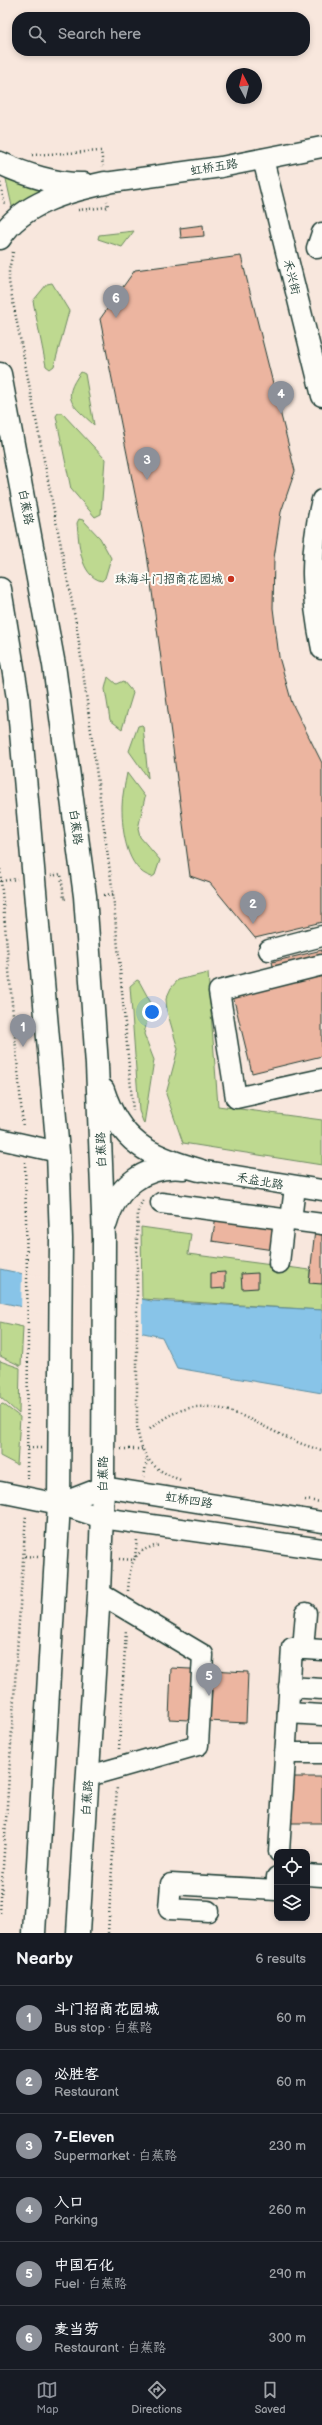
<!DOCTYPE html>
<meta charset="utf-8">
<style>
body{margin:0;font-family:"Balsamiq Sans","LXGW WenKai TC",sans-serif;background:#20242c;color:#f1f3f6}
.controls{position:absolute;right:12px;bottom:12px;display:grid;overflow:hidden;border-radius:8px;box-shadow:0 2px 6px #0003}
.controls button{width:36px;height:36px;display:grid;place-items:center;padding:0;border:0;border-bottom:1px solid #363941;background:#171b24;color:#f1f3f6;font:20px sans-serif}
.compass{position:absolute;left:226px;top:68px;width:36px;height:36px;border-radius:50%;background:#171b24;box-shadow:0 2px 6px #0003;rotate:353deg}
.you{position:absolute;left:152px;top:1012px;width:14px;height:14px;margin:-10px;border:3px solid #fff;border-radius:50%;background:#1a73e8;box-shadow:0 0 0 6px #1a73e833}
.badge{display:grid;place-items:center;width:26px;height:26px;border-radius:50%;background:#8c9099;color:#fff;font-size:13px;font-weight:700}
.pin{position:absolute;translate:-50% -33px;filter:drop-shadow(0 1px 2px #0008)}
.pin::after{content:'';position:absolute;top:21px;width:14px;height:12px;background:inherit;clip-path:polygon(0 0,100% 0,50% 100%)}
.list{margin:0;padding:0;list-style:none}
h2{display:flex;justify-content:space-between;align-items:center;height:52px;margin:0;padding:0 16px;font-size:17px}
h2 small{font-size:13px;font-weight:400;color:#9ea1a6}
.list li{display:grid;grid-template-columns:26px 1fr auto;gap:12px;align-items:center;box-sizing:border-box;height:64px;padding:0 16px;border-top:1px solid #363941}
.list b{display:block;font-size:15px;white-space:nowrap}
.list p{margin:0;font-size:13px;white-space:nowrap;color:#9ea1a6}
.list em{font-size:13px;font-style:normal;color:#9ea1a6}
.icon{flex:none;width:22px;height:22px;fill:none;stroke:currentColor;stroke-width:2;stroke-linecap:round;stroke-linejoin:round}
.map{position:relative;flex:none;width:322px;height:1933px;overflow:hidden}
.search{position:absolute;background:#171b24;box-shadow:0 2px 6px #0003;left:12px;right:12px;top:12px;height:44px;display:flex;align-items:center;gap:10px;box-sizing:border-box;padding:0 14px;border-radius:16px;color:#9ea1a6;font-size:15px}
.sheet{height:436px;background:#171b24}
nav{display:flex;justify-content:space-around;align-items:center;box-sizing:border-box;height:56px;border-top:1px solid #363941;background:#171b24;font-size:11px;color:#9ea1a6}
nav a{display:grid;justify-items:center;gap:2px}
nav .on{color:#8c9099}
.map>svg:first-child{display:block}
.green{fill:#bed990;stroke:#6e8b62}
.water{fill:#88c4e8;stroke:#5e8ea0}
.pier{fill:#f8e7dd}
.building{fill:#ecb5a0;stroke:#1f3d34}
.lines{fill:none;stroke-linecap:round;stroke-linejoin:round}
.minor-casing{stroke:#1f3d34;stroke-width:23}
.major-casing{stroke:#1f3d34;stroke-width:25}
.path{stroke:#1f3d34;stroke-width:2.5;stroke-dasharray:1 3;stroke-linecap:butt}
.minor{stroke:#fdfcf7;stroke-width:20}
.major{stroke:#fdfcf7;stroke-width:22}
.poi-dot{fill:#c8321e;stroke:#fdfcf7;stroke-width:1.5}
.labels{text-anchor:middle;stroke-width:4;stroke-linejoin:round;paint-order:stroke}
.street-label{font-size:12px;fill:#1f3d34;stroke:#fdfcf7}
.poi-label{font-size:12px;fill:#1f3d34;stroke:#fdfcf7;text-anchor:end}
</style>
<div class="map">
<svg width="322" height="1933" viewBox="0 0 322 1933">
<rect width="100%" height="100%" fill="#f8e7dd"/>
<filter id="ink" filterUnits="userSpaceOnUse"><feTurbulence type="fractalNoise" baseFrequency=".025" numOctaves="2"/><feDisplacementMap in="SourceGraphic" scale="8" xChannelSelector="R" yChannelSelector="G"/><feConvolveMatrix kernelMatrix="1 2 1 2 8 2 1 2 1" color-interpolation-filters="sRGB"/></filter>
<g filter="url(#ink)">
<g class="green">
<path d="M6,179L40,187L42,196L13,211Z"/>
<path d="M134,231L122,247L98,239L99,235Z"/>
<path d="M52,283L69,311L54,366L50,369L46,366L33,301L47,284Z"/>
<path d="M81,372L85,374L94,425C73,405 60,400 81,372Z"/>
<path d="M58,413H62L105,459L101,514L95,517L71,489L56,416Z"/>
<path d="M79,519L83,520L100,538L111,558L105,578L102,581C79,576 79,541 77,523Z"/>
<path d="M108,677L116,684L123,681L133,693L122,729L110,720L105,689Z"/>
<path d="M142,725L143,726L148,778L129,751L138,726Z"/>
<path d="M127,773L145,797L138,829L140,837L160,860L155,875L152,877C126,870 122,830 122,807C122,796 125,784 127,773Z"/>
<path d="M208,973L218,1106L322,1120V1165L183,1143L166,1094L178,1049L167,1011L166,999L171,988L178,980Z"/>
<path d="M137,980L139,981L151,1003L144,1034L154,1060L144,1124L139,1111L130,986Z"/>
<path d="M141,1227L191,1234L188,1254L310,1270L309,1281L322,1282V1310L142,1299Z"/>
<path d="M0,1322L23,1327L21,1366L0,1356Z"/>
<path d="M0,1361L20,1368L19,1414L0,1397Z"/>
<path d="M3,1404L20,1417L17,1465L0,1456V1405Z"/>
</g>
<path class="water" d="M0,1269L151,1301L322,1310V1393L177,1368L162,1337L0,1302Z"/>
<path class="pier" d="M22,1272L142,1297V1334L21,1309Z"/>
<g class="building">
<path d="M203,225L204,236L181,238L180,228Z"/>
<path d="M241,256L295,471L281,512L274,558L273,608L279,657L292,703L322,763V922L255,938L210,883L190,876L147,554L100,319L135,270Z"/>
<path d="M322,950V975L278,985L272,962Z"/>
<path d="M322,975V1056L252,1073L233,996Z"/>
<path d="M216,1216L277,1225L273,1250L212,1241Z"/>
<path d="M315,1230L322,1231V1284L309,1283Z"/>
<path d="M225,1272V1288L211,1289V1273Z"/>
<path d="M258,1273V1288L242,1289L241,1274Z"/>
<path d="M171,1668L248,1672L246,1723L169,1719Z"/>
<path d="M287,1777H322V1823H285Z"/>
</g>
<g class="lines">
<g class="minor-casing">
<g id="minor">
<path d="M263,159L322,396"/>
<path d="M105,183L221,167L322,147"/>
<path d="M317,248L322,233"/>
<path d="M322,500C309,551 311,598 322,649"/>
<path d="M269,950L322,936"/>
<path d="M322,965L219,991L236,1098L322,1079"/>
<path d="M0,1139L58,1152"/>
<path d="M199,1170L322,1190"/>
<path d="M161,1203L322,1224"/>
<path d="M291,1220L295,1187"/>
<path d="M279,1263L284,1219"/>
<path d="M0,1492L59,1504L102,1518L322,1549"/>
<path d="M59,1504L103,1487L322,1522"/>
<path d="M303,1649L306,1613"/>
<path d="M289,1687L322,1689"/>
<path d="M288,1713L322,1715"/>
<path d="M285,1753H322"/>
<path d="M89,1776L198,1745L203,1655L99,1593"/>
<path d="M279,1852L292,1648L322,1650"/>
<path d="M307,1875L322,1876"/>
<path d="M208,1911L169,1909L171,1884L276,1890L277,1877"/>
</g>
</g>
<g class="major-casing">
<g id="major">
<path d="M0,163C24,174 57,185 84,184"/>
<path d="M0,238C22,203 68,191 105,183"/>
<path d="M0,374L54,665L85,896L97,1065L104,1238L103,1487L99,1593L78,1933"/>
<path d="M0,589L18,698L58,1152L61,1239L59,1504L34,1933"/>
<path d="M103,1090C120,1142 148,1156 199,1170"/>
<path d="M106,1223C116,1187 145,1164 184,1168"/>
</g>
</g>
<g class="path">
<path d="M32,155L101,151L103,166"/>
<path d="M0,183L5,205"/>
<path d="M78,210L108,207L107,201"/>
<path d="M13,252L9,270V282L77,628L113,894L133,1110"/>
<path d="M0,869L23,1127"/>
<path d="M51,876L61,874L64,899L67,898"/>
<path d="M1,881L17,879"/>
<path d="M104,895L113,894"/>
<path d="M25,1162L28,1333L27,1479"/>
<path d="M143,1200L138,1210L137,1239V1426C141,1457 152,1470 181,1480"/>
<path d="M150,1429C214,1374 259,1436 322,1450"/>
<path d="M28,1448H42"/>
<path d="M121,1449H142"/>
<path d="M144,1477L147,1459"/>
<path d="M305,1500L322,1502"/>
<path d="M25,1556L38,1557"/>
<path d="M135,1557L137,1540"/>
<path d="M119,1559L134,1560"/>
<path d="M128,1591C130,1565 131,1549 161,1545"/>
<path d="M119,1749L126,1630"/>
<path d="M0,1913L26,1514"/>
<path d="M108,1933L117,1786"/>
</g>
<use href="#minor" class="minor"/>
<use href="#major" class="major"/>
</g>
</g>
<circle class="poi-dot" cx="231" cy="579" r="4"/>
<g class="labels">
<g class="street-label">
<text transform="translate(214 167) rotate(-9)" y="4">虹桥五路</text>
<text transform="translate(292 277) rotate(76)" y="4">禾兴街</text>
<text transform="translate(26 507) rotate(79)" y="4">白蕉路</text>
<text transform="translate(76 827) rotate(82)" y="4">白蕉路</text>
<text transform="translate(101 1150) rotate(-92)" y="4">白蕉路</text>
<text transform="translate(260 1181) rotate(10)" y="4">禾益北路</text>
<text transform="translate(103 1474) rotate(-90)" y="4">白蕉路</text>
<text transform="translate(189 1500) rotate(9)" y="4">虹桥四路</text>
<text transform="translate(87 1798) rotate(-86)" y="4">白蕉路</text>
</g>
<g class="poi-label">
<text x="223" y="583">珠海斗门招商花园城</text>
</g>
</g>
</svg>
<div class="controls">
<button><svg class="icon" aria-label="locate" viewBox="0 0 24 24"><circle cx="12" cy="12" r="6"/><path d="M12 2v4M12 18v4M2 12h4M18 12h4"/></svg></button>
<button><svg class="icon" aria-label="layers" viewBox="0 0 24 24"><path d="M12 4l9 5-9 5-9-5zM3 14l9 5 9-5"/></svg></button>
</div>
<svg class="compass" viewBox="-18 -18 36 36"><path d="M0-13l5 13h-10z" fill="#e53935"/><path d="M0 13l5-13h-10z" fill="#9ea1a6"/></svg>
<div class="you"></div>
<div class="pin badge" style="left:23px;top:1047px">1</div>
<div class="pin badge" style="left:253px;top:924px">2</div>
<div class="pin badge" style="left:147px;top:480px">3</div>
<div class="pin badge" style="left:281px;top:414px">4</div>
<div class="pin badge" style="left:209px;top:1696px">5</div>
<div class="pin badge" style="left:116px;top:318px">6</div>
<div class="search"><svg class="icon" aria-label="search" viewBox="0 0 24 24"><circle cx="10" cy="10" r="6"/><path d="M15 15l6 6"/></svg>Search here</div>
</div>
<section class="sheet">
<h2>Nearby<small>6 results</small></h2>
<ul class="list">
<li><span class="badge">1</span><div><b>斗门招商花园城</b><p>Bus stop · 白蕉路</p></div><em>60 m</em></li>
<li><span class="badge">2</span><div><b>必胜客</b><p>Restaurant</p></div><em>60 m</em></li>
<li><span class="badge">3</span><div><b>7-Eleven</b><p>Supermarket · 白蕉路</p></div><em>230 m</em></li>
<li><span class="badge">4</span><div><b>入口</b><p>Parking</p></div><em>260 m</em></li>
<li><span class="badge">5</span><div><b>中国石化</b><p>Fuel · 白蕉路</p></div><em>290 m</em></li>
<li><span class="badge">6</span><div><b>麦当劳</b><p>Restaurant · 白蕉路</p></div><em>300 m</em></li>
</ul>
</section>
<nav>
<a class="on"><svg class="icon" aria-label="map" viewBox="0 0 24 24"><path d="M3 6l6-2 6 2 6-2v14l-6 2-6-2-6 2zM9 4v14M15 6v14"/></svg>Map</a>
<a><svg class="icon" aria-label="directions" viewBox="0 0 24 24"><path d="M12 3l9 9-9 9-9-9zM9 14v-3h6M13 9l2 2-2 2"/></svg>Directions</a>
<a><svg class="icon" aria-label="saved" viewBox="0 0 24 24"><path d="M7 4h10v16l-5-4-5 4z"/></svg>Saved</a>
</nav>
